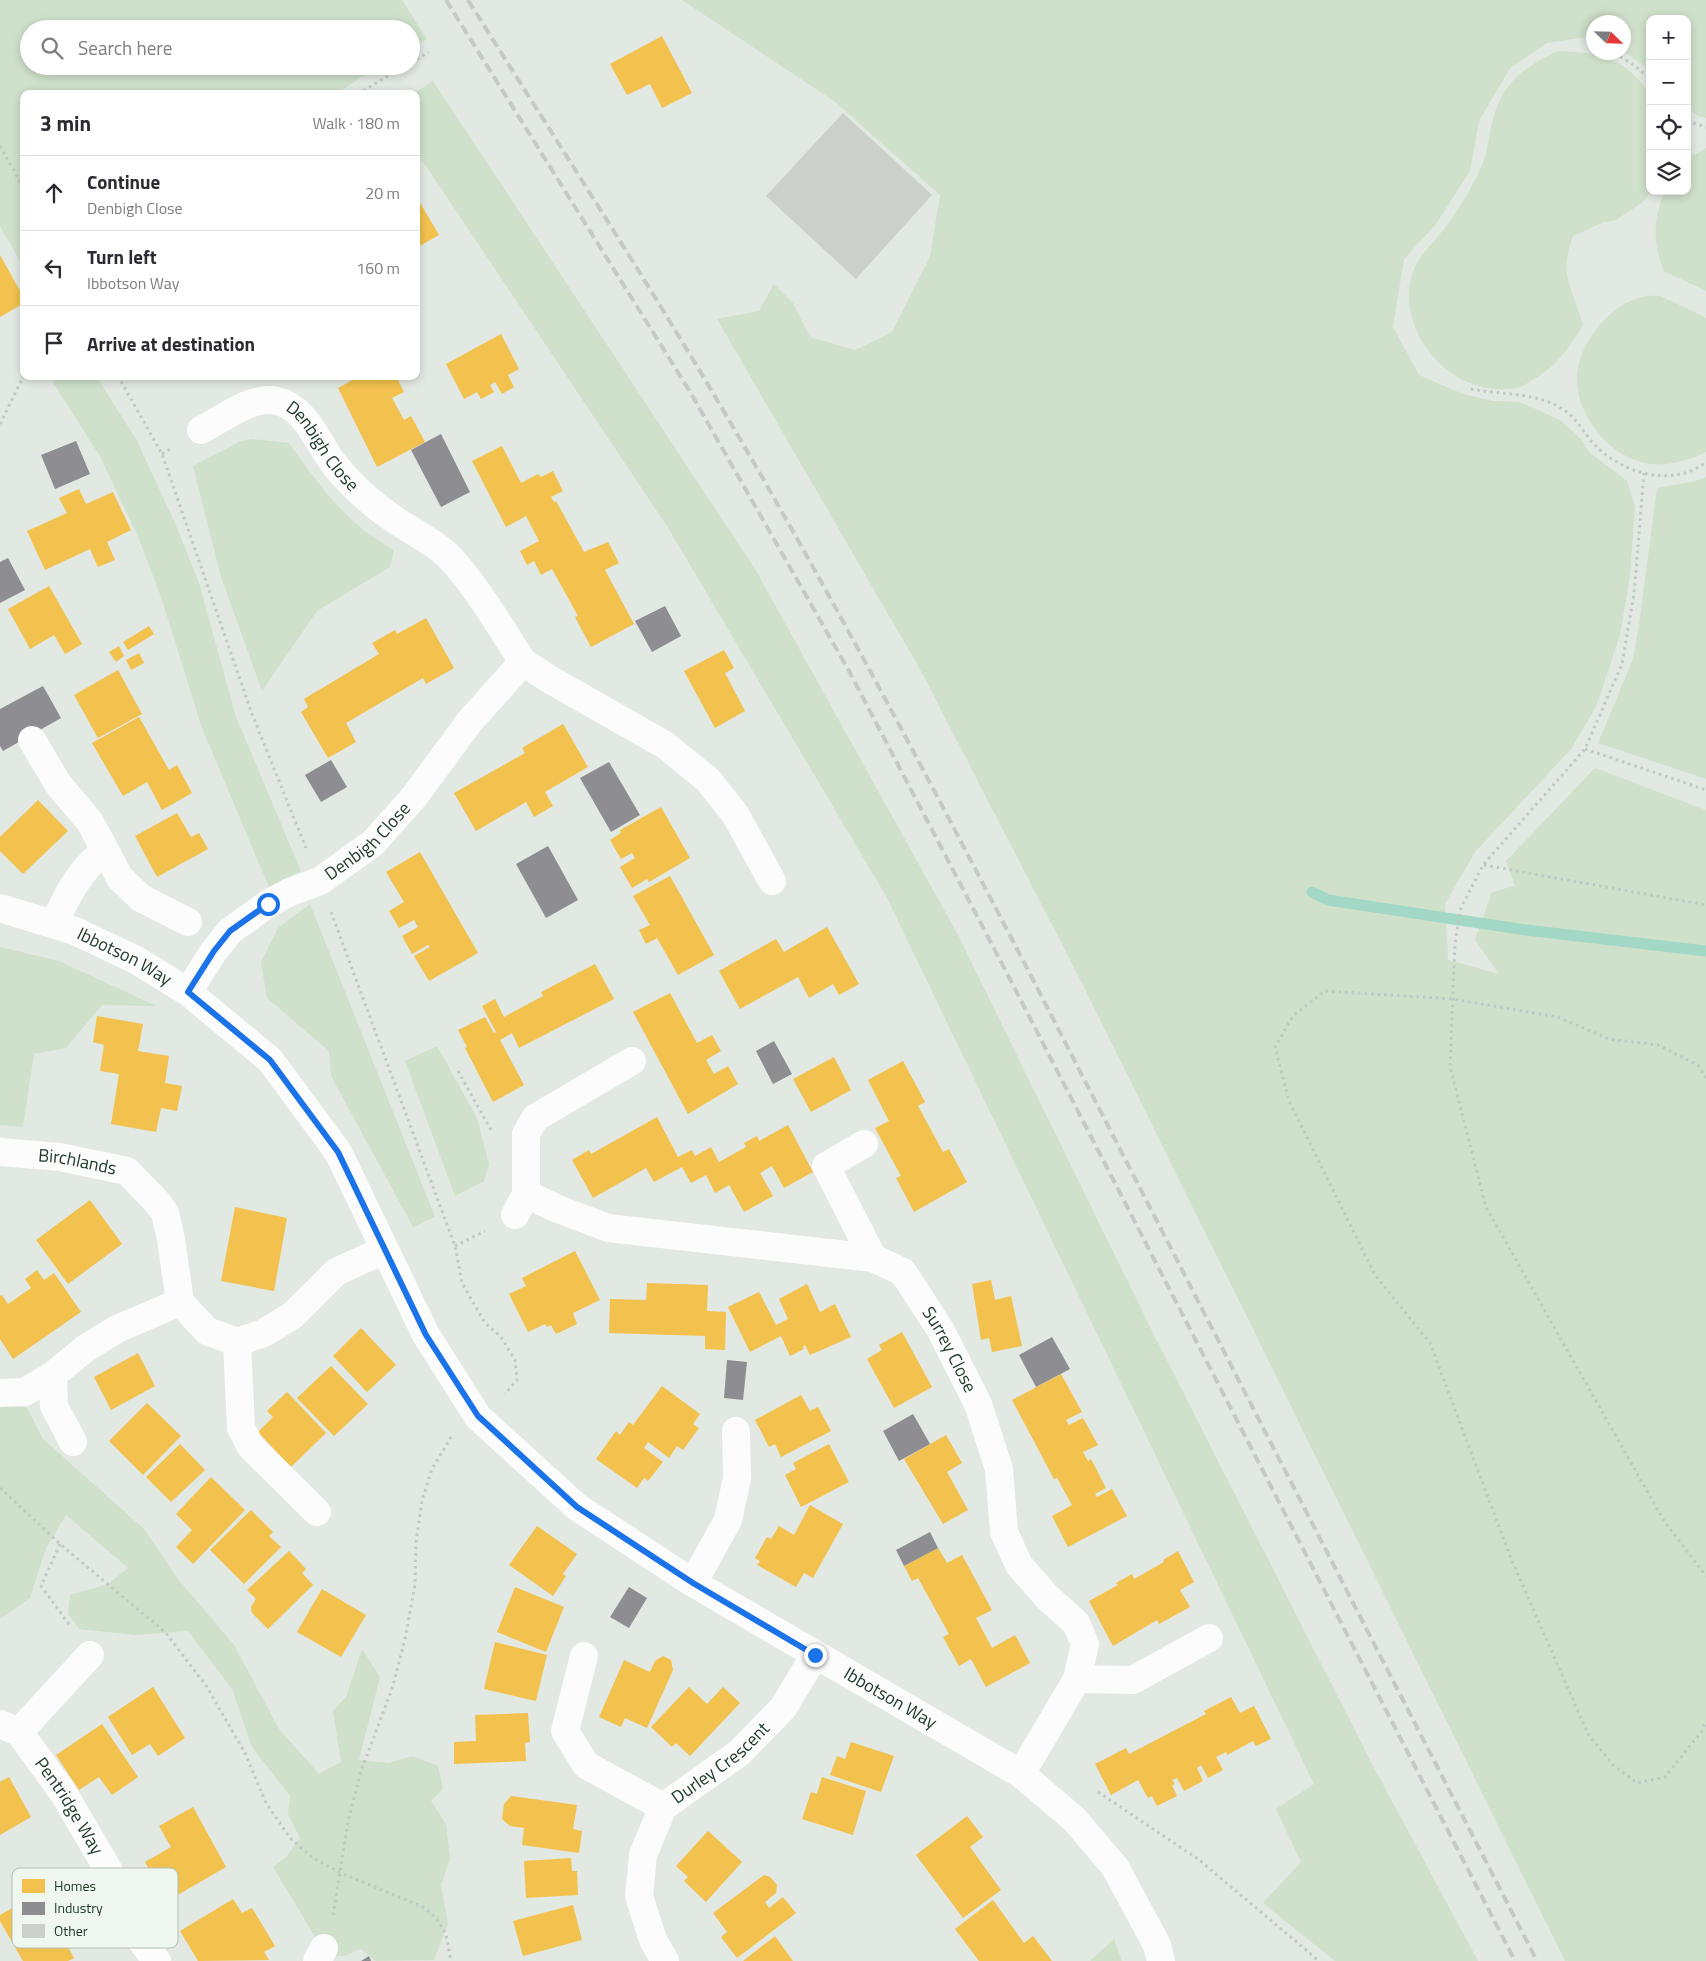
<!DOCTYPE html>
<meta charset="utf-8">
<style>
body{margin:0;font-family:"Titillium Web",sans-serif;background:#f7f7f7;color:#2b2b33}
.controls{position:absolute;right:15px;top:15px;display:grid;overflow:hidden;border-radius:10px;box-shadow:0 2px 8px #0003}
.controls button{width:45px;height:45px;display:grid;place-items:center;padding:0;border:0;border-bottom:1px solid #e1e1e2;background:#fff;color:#2b2b33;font:25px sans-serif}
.compass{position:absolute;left:1586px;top:15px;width:45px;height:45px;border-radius:50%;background:#fff;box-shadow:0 2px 8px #0003;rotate:113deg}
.stop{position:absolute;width:15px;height:15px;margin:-11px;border:4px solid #1a73e8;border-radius:50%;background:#fff}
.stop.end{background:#1a73e8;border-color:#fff;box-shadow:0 1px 5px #0008}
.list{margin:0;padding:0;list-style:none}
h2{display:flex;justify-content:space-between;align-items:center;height:65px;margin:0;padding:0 20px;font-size:21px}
h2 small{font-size:16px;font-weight:400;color:#7c7c81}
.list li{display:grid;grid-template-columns:32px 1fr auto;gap:15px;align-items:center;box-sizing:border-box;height:75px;padding:0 20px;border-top:1px solid #e1e1e2}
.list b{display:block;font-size:19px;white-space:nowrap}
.list p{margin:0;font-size:16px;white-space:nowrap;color:#7c7c81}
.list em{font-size:16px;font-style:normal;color:#7c7c81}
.icon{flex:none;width:28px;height:28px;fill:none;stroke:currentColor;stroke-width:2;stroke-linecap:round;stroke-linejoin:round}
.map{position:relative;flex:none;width:1706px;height:1961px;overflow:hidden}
.search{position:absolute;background:#fff;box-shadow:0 2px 8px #0003;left:20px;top:20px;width:400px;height:55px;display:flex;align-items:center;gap:12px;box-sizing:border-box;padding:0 18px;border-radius:28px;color:#7c7c81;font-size:19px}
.panel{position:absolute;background:#fff;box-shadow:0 2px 8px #0003;left:20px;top:90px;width:400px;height:290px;border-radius:10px}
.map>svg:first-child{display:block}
.green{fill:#cfe1ca}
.homes{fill:#f2c14e}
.industry{fill:#8d8d92}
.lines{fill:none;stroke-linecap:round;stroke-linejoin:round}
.stream{stroke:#a2d8c5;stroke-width:11}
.building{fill:#cbd0cb}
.path{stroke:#bfc8c2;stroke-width:3;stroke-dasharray:2.5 4;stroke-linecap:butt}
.minor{stroke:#fbfcfb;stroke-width:28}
.rail{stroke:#c6c9c7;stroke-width:4;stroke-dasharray:10 5;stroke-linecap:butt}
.route{stroke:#1a73e8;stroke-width:6}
.labels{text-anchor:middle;stroke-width:5;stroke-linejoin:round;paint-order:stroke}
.street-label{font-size:18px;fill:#203b27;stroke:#eff7f0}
.key{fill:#eff7f0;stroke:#b1bfb4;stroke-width:1}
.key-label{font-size:14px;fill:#203b27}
</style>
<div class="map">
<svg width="1706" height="1961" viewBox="0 0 1706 1961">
<rect width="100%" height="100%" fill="#e2e8e2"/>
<g class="green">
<path d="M0,0H402L427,39L411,48V29H29V66H380L335,94H24V268L0,226Z"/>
<path d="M682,0H1706V118L1700,117L1687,108V19H1650V70L1624,52V22H1594L1593,36L1547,43L1510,68L1479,121L1470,171L1436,224L1404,259L1393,327L1419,375L1463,394L1493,401L1520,402L1560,420L1580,438L1589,452L1627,481L1635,507L1630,576L1620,635L1596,707L1571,749L1475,852L1445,904L1448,960L1499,974L1475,940L1492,892L1515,886L1506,861L1595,768L1706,810V1961H1565L1082,983L921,671L717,319L759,311L774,284L793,303L810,337L855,350L892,332L930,257L940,195L834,101Z"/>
<path d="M1558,51C1598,52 1627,58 1650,95L1651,191L1642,203L1614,221L1604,222L1573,236C1559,273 1571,287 1583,324C1570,348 1556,367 1531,381C1527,383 1522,387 1517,388C1457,399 1401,341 1410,283C1414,259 1430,247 1444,229C1458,212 1476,181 1484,160C1488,149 1489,135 1492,123C1502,83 1522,68 1558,51Z"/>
<path d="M433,81L755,569L958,935L1152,1331L1371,1762L1478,1961H1335L1263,1903L1301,1862L1276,1809L1314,1784L886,896L667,526L416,151V94H413Z"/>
<path d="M1706,148V291L1664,271C1652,243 1653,219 1665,191H1687V159Z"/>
<path d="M1661,296L1706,318V452C1690,460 1669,466 1651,464C1612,459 1580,421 1577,383C1575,347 1608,305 1642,297C1648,295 1655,296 1661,296Z"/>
<path d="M49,376H96L136,439L175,523L199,583L236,717L301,871L269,887L202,728L161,597L139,539L101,458Z"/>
<path d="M252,439L289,443C320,486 346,524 394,550L390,567L317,611L262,691L221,577L193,466L239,442Z"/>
<path d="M1706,477V779L1598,743L1633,659L1639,625L1657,488L1696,481Z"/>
<path d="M310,904L435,1217L413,1227L331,1076L329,1051L267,998L261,962L278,928Z"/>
<path d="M0,947L59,961L156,1006L102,1005L66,1048L34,1054L23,1127L0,1125Z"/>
<path d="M437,1046L477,1118L489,1165L484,1181L455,1196L405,1061Z"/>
<path d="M0,1402L27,1408L43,1439L144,1529L178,1579L234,1645L279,1729L319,1774L341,1762L333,1711L346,1697L362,1649L380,1677L359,1760L389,1763L412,1756L438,1766L443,1789L431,1801L446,1824L450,1860L441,1885L448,1924L434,1960L376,1961L361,1949L344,1956L326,1955L273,1867L287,1856L300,1838L288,1814L290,1796L252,1747L232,1689L188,1631L136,1635L79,1629L68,1614L70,1595L108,1584L128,1568L66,1515L46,1548L30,1598L0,1619Z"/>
<path d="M1114,1939L1122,1961H1090Z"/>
</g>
<g class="homes">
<path d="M662,36L692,93L662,108L650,84L627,95L610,64Z"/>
<path d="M416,196L439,235L416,248Z"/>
<path d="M0,255L24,298V303L0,317Z"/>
<path d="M501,334L519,369L508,375L514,387L502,394L495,382L490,385L494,392L481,399L477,392L464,399L446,364Z"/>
<path d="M360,376H396L404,392L392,398L404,420L411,416L425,442L377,467L338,388Z"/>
<path d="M502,446L521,483L538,474L541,477L553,471L563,491L551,497L554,502L556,501L584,552L608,542L619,563L605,570L634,624L591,647L575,617L578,616L552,569L541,575L534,561L527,565L520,551L539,541L526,516L506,527L472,461Z"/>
<path d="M79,489L86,504L113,492L131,530L107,542L115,560L98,567L90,549L45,570L27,531L67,513L59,498Z"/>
<path d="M49,586L82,644L65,654L54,635L30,649L8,609Z"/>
<path d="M426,618L454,668L426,684L423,678L346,723L356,742L328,758L301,712L308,707L304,699L379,654L372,643L395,630L397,634Z"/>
<path d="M149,626L154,634L128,650L123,642Z"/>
<path d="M119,646L124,656L116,662L109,652Z"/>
<path d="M724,650L734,668L725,673L745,711L715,728L684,671Z"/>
<path d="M139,653L144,663L131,670L126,660Z"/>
<path d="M118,670L142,714L98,738L74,695Z"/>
<path d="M139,717L169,770L177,765L192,793L162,810L147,782L123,796L92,743Z"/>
<path d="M563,724L588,767L545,792L553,806L534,817L526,802L476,831L454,793L525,753L522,748Z"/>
<path d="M38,800L68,831L23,874L0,851V837Z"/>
<path d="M661,807L690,858L649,882L647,879L632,888L620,867L635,858L632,853L621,859L610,840L621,833L620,830Z"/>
<path d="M177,813L191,837L199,833L208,849L157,877L135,836Z"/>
<path d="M420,852L478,953L429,981L414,956L430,947L428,945L412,954L402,936L418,927L414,920L399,928L389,911L404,902L386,872Z"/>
<path d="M670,876L714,955L678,975L657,938L646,944L639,930L650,925L633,896Z"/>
<path d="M827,927L859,984L839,995L833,984L809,998L798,977L740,1009L719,971L776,939L784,952Z"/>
<path d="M595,964L614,999L519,1048L512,1033L500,1040L524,1085L493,1102L465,1048L467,1047L458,1030L485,1017L494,1033L496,1032L482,1006L495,999L504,1017L543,996L541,992Z"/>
<path d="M670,993L697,1043L712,1035L721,1051L706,1060L714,1074L728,1066L738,1084L688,1114L633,1012Z"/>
<path d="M97,1016L143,1024L138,1051L169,1056L165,1083L182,1086L177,1111L161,1108L156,1132L111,1124L119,1074L100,1071L104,1045L93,1042Z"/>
<path d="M834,1057L851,1090L811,1112L793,1079Z"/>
<path d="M903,1061L925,1102L918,1106L943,1152L949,1149L967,1182L914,1212L896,1178L901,1176L875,1128L889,1121L868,1080Z"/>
<path d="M657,1117L678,1157L692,1150L695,1156L711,1147L719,1162L746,1147L744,1143L757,1136L759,1141L788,1125L813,1172L784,1188L772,1166L760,1173L773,1196L744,1212L729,1185L715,1193L706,1175L691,1183L682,1167L654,1182L646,1168L593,1198L572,1160L589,1150L591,1154Z"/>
<path d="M90,1200L122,1244L68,1284L36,1240Z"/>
<path d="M235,1207L287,1218L274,1291L221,1281Z"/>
<path d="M575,1251L600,1300L573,1313L577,1324L556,1334L551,1325L547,1327L545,1324L528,1332L509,1294L526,1286L522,1278Z"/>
<path d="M37,1270L44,1280L54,1273L81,1312L13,1359L0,1339V1296L2,1295L8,1304L31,1288L25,1279Z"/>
<path d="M991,1280L995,1300L1011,1296L1022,1346L992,1352L989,1338L981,1340L972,1284Z"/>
<path d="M647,1283L708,1285L707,1311L726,1312L725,1350L705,1349V1336L609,1333L610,1299L646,1300Z"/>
<path d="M807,1284L820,1312L835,1304L851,1337L810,1355L805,1345L803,1347L804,1349L790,1356L781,1336L750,1352L728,1307L759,1292L776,1325L788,1319L779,1299Z"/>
<path d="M361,1328L396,1365L367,1392L333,1356Z"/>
<path d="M902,1332L932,1387L894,1408L867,1359L882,1350L879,1345Z"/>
<path d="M138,1353L155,1386L111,1410L94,1377Z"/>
<path d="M331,1366L368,1404L334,1436L297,1398Z"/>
<path d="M1061,1374L1082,1412L1066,1420L1069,1425L1083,1418L1098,1445L1083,1452L1088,1461L1091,1459L1106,1488L1095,1494L1097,1497L1112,1489L1127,1516L1068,1547L1052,1516L1072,1505L1057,1478L1054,1479L1012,1400Z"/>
<path d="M662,1386L700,1414L693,1424L699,1428L683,1450L677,1446L669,1458L648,1442L644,1448L663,1462L648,1481L644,1478L637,1488L596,1459L616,1431L620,1435L629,1422L633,1425Z"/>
<path d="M287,1392L326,1433L291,1467L258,1432L273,1417L267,1411Z"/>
<path d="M801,1395L810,1411L818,1407L831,1431L781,1457L775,1444L769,1447L755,1420Z"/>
<path d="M147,1403L181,1436L143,1475L109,1441Z"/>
<path d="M946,1435L962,1463L947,1472L968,1510L943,1524L904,1459Z"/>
<path d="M180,1444L205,1470L171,1502L146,1477Z"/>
<path d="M829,1444L849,1482L801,1507L785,1475L796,1469L793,1463Z"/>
<path d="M211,1477L245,1510L193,1564L176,1547L192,1530L176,1514Z"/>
<path d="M810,1505L843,1524L813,1578L804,1573L796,1587L757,1565L760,1561L755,1558L767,1537L771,1539L779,1526L794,1535Z"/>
<path d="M251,1510L273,1532L269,1536L281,1547L244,1584L210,1550Z"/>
<path d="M537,1526L577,1554L563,1574L566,1576L553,1596L509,1565Z"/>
<path d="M938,1548L947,1563L962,1555L992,1610L976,1618L992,1648L1015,1635L1030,1663L986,1687L971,1659L959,1666L943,1637L949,1634L918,1578L912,1581L904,1566Z"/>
<path d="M289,1551L306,1569L302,1573L313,1585L268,1629L252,1613L251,1607L256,1599L247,1590Z"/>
<path d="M1178,1551L1194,1582L1180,1590L1190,1607L1159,1624L1157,1620L1113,1646L1089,1601L1118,1585L1116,1583L1132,1574L1134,1579L1164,1562L1163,1560Z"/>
<path d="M515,1587L564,1607L546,1652L497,1632Z"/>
<path d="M322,1589L366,1615L341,1657L297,1632Z"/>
<path d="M495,1642L547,1655L536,1701L484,1689Z"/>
<path d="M663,1656L671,1660L673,1670L647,1728L625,1718L621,1727L599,1717L624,1660L650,1672L655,1661Z"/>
<path d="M153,1687L185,1738L158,1756L150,1744L132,1755L108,1717Z"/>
<path d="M689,1687L707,1704L723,1687L740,1703L690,1756L676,1743L672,1747L651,1727Z"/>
<path d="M1231,1697L1240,1713L1254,1706L1271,1739L1256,1746L1253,1741L1227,1755L1226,1752L1216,1757L1223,1770L1208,1778L1201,1765L1197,1768L1203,1781L1184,1791L1177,1778L1172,1780L1175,1784L1172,1785L1177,1796L1157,1806L1152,1796L1148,1798L1138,1780L1111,1795L1095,1764L1126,1748L1129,1754L1206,1714L1204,1711Z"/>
<path d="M528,1713L530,1742L525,1743L526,1761L454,1764V1742L476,1741L475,1715Z"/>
<path d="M102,1724L138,1777L112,1795L99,1777L79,1790L56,1755Z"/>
<path d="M851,1742L894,1756L881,1792L830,1775L837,1756L845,1759Z"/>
<path d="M9,1777L31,1817L0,1835V1782Z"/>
<path d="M822,1777L866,1791L853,1835L802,1819L811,1792L817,1794Z"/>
<path d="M511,1796L577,1805L573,1829L582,1831L579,1853L522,1845L524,1828L510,1826L502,1819L504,1804Z"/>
<path d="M193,1807L226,1867L167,1901L145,1862L171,1847L159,1826Z"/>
<path d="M967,1816L983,1837L970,1847L1001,1890L963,1918L916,1855Z"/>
<path d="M708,1831L742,1862L706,1902L684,1881L688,1877L676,1866Z"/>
<path d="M571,1858L572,1871H577L578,1895L526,1898L524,1861Z"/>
<path d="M764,1875L770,1877L777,1885L776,1893L765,1902L769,1908L783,1897L796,1913L737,1958L721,1937L727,1932L713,1913Z"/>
<path d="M37,1894L43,1904L50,1900L75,1943L68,1947L74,1958L68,1961H23L0,1921V1915Z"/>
<path d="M233,1899L242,1913L252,1908L275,1946L264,1952L269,1960L198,1961L180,1931Z"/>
<path d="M993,1900L1024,1943L1033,1936L1052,1961H979L955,1929Z"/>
<path d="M573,1905L582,1940L523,1956L513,1921Z"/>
<path d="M775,1936L793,1961H743Z"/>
</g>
<g class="industry">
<path d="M441,434L470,492L441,507L411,450Z"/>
<path d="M76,441L90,474L55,489L41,455Z"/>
<path d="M8,558L25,590L0,603V562Z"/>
<path d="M665,606L681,636L652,652L635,621Z"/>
<path d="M43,686L61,718L3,751L0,746V709Z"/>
<path d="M331,760L347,787L321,802L305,775Z"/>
<path d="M609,762L640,815L611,832L580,778Z"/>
<path d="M548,846L578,900L546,918L516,864Z"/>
<path d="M774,1041L792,1074L773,1084L756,1051Z"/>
<path d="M1052,1337L1070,1369L1036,1387L1019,1355Z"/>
<path d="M727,1360L747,1362L743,1400L724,1398Z"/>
<path d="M913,1414L930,1444L899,1461L883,1431Z"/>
<path d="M930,1532L938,1548L904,1566L896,1550Z"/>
<path d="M629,1587L647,1598L629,1628L610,1617Z"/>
<path d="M369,1956L371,1961H361Z"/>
</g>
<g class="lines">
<path class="stream" d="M1312,892L1328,900L1526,930L1706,951"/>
</g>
<path class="building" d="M843,113L932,195L856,279L766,196Z"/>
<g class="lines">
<g class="path">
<path d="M1593,49H1594"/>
<path d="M1608,52C1625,57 1637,67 1650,79"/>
<path d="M411,62L429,52"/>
<path d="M358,94L404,66"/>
<path d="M1687,121L1706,127"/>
<path d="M0,146L24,189"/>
<path d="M118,376L162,454L252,714L306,848"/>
<path d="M1471,389C1501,395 1538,392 1564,410C1577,418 1584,434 1594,444C1617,468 1653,482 1685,473C1692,471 1699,467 1706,463"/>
<path d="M0,424L24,375"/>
<path d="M162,454L173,447"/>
<path d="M1644,473L1634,594L1622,664L1585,749L1483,865L1461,908L1455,943L1450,1067L1486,1207L1664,1521L1706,1576"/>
<path d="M1585,749L1706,790"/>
<path d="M1484,865L1706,905"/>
<path d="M331,912L455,1246L462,1283L485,1323L501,1337L515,1360L517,1380L505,1394"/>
<path d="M458,1071L491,1130"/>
<path d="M1706,1078L1698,1065L1658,1045L1609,1039L1558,1017L1453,999L1325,991L1293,1016L1275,1047L1289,1101L1375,1275L1430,1343L1512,1561L1588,1734L1613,1765L1637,1783L1665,1777L1702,1731L1706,1722"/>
<path d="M455,1246L485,1231"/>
<path d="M0,1488L60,1544L166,1633L207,1687L245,1753L266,1803L291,1839L313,1858L341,1873L425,1908L437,1919L446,1934L451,1961"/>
<path d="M60,1544L41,1586L71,1627"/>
<path d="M1098,1792L1198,1859L1319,1961"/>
<path d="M333,1915L348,1822L361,1771L393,1686L405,1639L415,1585L416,1543L422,1500L432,1469L451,1437"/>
</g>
<g class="minor">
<path id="s1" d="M201,430C223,419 252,395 277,401C306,407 318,444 334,464C351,486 373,505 395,520C415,533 438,544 454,562C480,592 501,628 523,662"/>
<path d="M32,740L58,784L90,822L120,878L141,898L188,922"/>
<path id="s2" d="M0,908L75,931L136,960L188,992L270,1060L338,1152L426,1335L478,1417L577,1507L693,1583L1021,1774L1074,1819L1115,1867L1157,1945L1161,1961"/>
<path d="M55,923C65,898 82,867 105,851"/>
<path id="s3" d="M188,992L214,951L230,931L269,903L290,892L320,881L373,843L414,797L470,721L523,662L549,679L665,745L708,780L735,814L772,881"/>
<path id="s4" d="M632,1061L535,1118L526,1134V1194L558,1209L608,1228L873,1258L903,1272L940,1329L978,1404L999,1469L1004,1532L1019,1565L1047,1597L1076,1623L1085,1644L1077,1679L1021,1774"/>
<path d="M864,1144L826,1166L873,1258"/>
<path id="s5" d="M0,1152L60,1157L127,1171L157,1202L165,1213L171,1239L180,1302L117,1329L86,1348L53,1375L25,1392L0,1393"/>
<path d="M515,1215L526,1194"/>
<path d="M180,1302L207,1331L237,1342L264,1333L293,1315L336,1272L384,1250"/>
<path d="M237,1342L241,1428L251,1447L317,1512"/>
<path d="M53,1375L54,1406L73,1442"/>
<path d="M693,1583L728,1520L737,1478L736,1431"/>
<path d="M584,1656L565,1731L586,1765L663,1807"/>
<path d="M1077,1679L1133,1680L1209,1638"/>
<path id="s6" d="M0,1724L19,1732L64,1794L109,1871L133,1930L157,1961"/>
<path d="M19,1732L90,1655"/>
<path d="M317,1961L324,1948"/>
<path id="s7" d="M665,1961L653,1940L639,1896L643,1855L663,1807L739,1753L783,1708L815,1655"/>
</g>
<g class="rail">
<path d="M446,0L689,390L849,671L1012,983L1515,1961"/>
<path d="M468,0C547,126 628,251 704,378C820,572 925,772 1029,972L1537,1961"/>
</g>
</g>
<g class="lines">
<path class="route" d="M268,904L230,931L214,951L188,992L270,1060L338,1152L426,1335L478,1416L577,1507L693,1583L815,1655"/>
</g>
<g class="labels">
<g class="street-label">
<text dy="6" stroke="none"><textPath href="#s1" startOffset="149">Denbigh Close</textPath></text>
<text dy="6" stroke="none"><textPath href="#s3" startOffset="240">Denbigh Close</textPath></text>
<text dy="6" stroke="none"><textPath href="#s2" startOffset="134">Ibbotson Way</textPath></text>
<text dy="6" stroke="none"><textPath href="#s5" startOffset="78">Birchlands</textPath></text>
<text dy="6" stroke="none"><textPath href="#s4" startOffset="670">Surrey Close</textPath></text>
<text dy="6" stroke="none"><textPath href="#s2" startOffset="1229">Ibbotson Way</textPath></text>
<text dy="6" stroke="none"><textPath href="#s7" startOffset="236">Durley Crescent</textPath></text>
<text dy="6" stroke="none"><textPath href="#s6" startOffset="110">Pentridge Way</textPath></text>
</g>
</g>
<rect x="12" y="1868" width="166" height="80" rx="8" class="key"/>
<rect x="22" y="1879" width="23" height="14" fill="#f2c14e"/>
<rect x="22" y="1902" width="23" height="13" fill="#8d8d92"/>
<rect x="22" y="1924" width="23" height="14" fill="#cbd0cb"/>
<g class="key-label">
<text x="54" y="1891">Homes</text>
<text x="54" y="1913">Industry</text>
<text x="54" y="1936">Other</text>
</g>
</svg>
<div class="controls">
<button>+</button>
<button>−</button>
<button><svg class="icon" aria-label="locate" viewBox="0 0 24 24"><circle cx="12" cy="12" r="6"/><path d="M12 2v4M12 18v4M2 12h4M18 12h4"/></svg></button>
<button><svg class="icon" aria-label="layers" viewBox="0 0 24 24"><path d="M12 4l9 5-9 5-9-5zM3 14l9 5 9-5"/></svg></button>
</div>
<svg class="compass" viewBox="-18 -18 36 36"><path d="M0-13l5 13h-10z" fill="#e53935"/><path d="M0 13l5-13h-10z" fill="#7c7c81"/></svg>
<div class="stop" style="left:268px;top:904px"></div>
<div class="stop end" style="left:815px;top:1655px"></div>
<div class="search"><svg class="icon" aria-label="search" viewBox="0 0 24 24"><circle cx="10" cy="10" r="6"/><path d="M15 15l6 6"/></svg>Search here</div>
<section class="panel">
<h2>3 min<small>Walk · 180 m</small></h2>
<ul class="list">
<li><svg class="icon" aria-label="ahead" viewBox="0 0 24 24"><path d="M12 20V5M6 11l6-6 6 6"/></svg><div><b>Continue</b><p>Denbigh Close</p></div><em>20 m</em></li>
<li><svg class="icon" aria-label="left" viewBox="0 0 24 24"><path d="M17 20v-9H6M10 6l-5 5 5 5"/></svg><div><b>Turn left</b><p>Ibbotson Way</p></div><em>160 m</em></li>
<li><svg class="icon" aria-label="arrive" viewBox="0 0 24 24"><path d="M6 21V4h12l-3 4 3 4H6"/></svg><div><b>Arrive at destination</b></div></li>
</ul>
</section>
</div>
